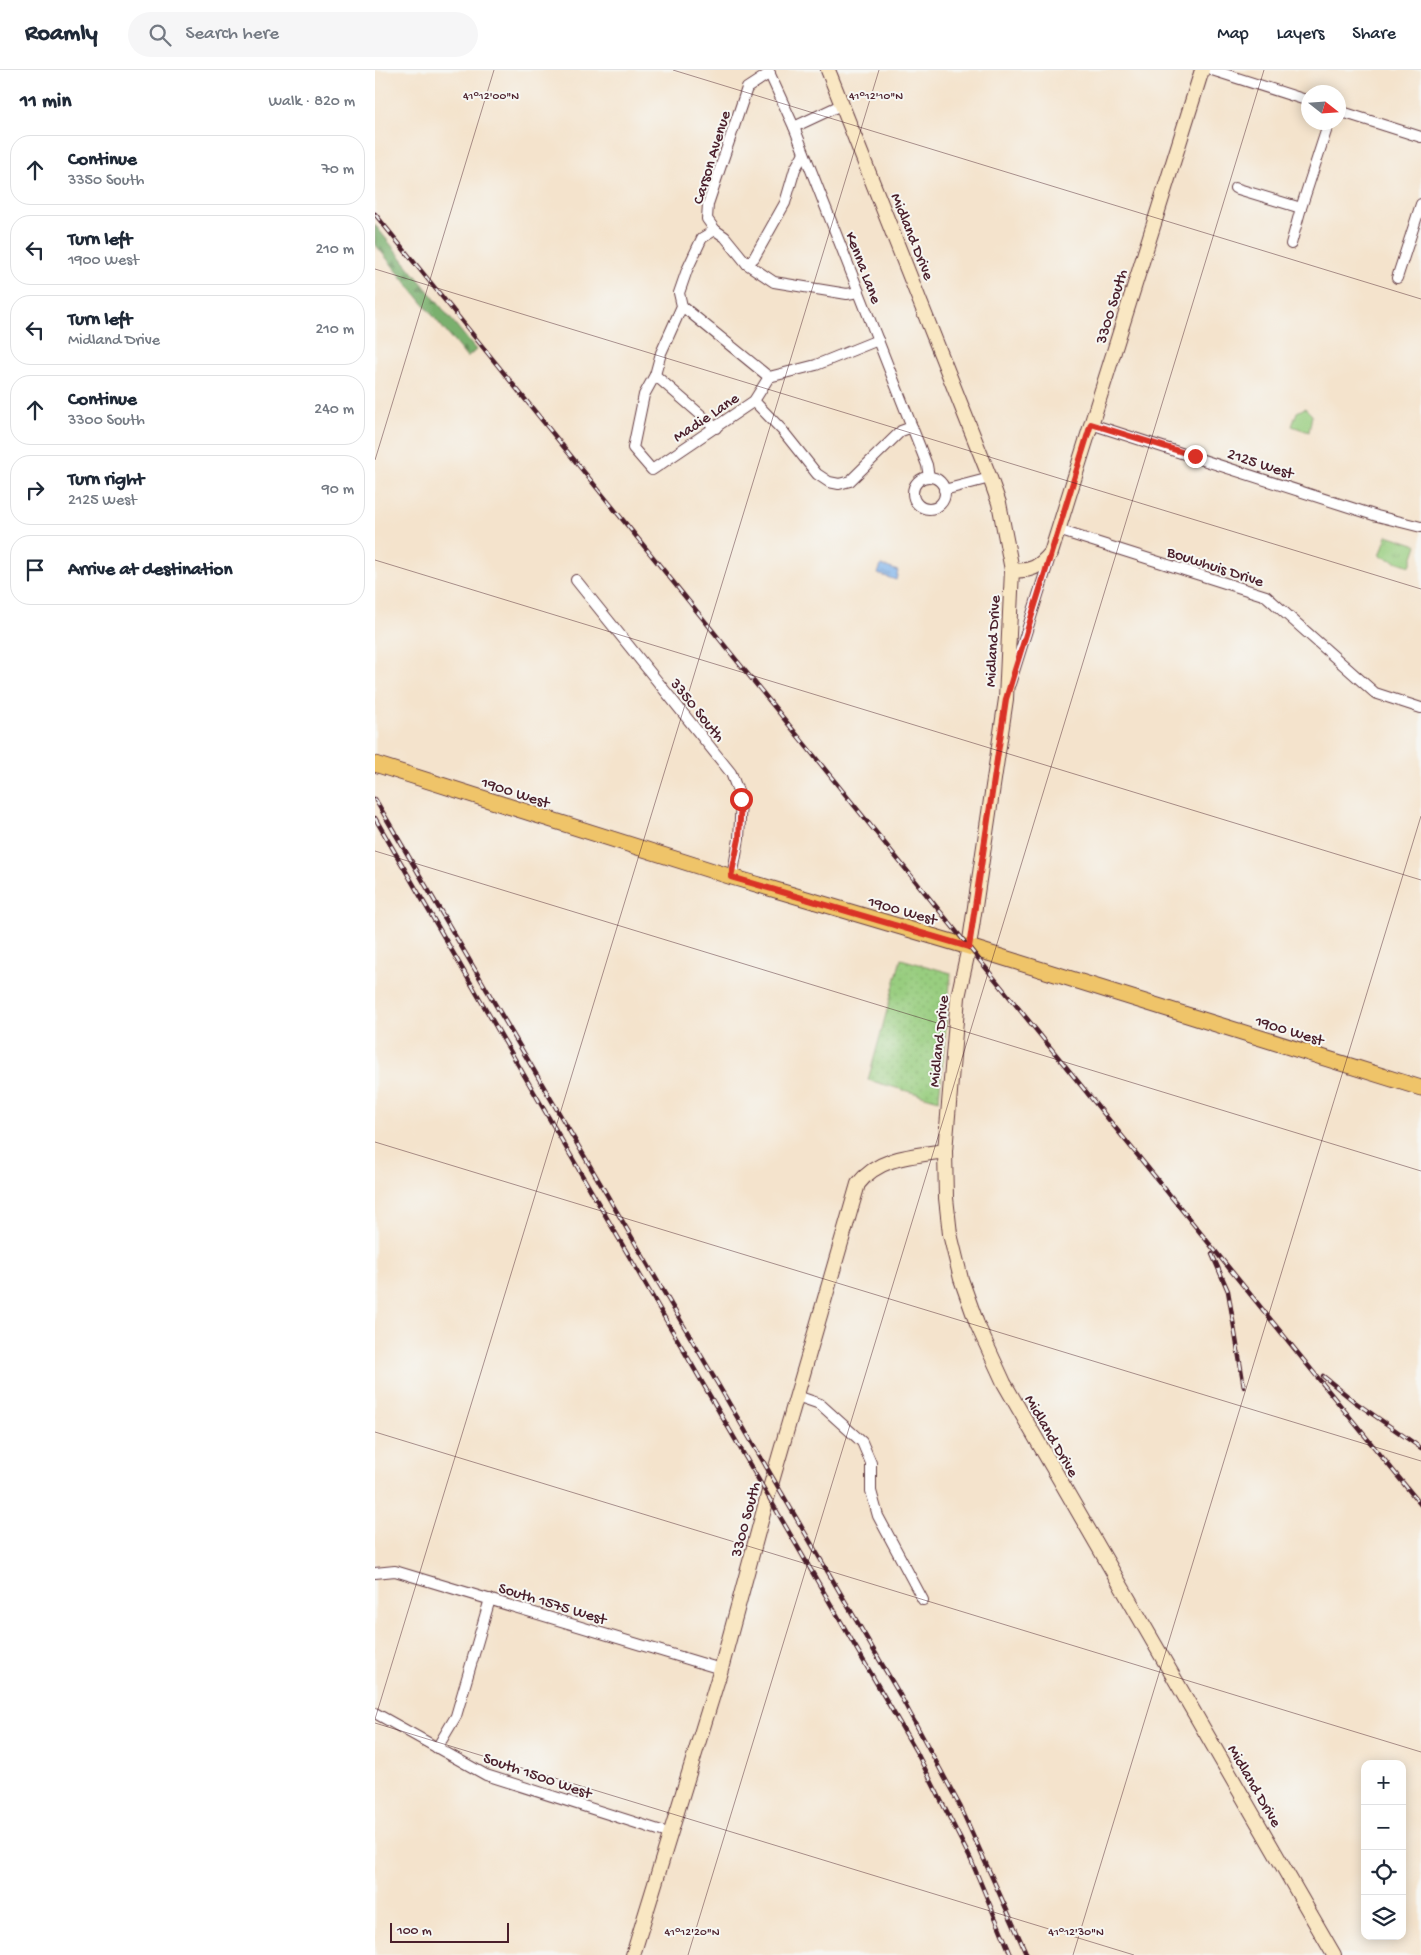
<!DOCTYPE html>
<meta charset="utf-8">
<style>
body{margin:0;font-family:"Gochi Hand",sans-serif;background:#f6f6f7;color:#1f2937}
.controls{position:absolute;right:15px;bottom:15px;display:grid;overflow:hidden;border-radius:10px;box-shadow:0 2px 12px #0003}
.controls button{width:45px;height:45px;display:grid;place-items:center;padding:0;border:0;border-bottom:1px solid #e0e1e3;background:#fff;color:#1f2937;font:25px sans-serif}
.compass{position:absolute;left:926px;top:15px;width:45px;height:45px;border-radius:50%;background:#fff;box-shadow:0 2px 12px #0003;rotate:107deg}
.scale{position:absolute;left:15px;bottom:12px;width:119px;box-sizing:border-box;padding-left:5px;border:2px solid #4a1f2b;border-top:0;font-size:14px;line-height:18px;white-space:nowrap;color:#4a1f2b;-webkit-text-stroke:4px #f6f6f2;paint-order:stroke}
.stop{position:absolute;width:15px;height:15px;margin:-11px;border:4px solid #d93025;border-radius:50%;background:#fff}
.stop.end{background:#d93025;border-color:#fff;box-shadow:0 1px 5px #0008}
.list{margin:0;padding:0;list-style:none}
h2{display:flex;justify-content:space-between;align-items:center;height:65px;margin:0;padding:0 20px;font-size:21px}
h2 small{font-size:16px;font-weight:400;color:#747a83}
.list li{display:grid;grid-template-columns:32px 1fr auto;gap:15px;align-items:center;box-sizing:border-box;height:70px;margin:0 10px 10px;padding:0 10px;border:1px solid #e0e1e3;border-radius:20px}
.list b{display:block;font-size:19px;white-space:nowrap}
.list p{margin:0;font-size:16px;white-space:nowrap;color:#747a83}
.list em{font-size:16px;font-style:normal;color:#747a83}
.icon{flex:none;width:28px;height:28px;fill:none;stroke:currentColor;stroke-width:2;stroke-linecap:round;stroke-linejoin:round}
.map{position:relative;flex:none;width:1046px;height:1885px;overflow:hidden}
header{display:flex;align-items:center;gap:30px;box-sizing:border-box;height:70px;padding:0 25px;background:#fff;border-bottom:1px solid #e0e1e3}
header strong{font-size:24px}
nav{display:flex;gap:28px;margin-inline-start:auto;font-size:18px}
.search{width:350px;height:45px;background:#f6f6f7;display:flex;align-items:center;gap:12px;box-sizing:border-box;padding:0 18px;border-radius:28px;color:#747a83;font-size:19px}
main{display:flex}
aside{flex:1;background:#fff}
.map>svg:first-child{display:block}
.grass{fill:url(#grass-dots);stroke:#717655}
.forest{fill:url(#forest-firs);stroke:#62684c}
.park{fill:url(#park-tufts);stroke:#717655}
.garden{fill:#98cd7f;stroke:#717655}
.water{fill:url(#water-ripples);stroke:#64688b}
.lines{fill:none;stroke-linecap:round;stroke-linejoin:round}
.street-casing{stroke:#643c43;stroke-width:12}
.secondary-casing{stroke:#643c43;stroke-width:16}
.primary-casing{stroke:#643c43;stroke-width:17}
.street{stroke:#fff;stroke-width:10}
.secondary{stroke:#f9e7c3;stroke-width:14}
.primary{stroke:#efc469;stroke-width:15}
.rail-casing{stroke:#4a1f2b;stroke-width:4.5}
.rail{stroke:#f6f6f2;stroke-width:2.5;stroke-dasharray:8;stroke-linecap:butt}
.route{stroke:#d93025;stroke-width:6}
.ticks{fill:none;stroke:#4a1f2b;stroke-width:1;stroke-opacity:0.45}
.labels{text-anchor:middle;stroke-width:4;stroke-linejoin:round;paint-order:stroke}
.street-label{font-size:16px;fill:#4a1f2b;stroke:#f6f6f2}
.ticks-label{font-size:12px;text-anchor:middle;fill:#4a1f2b;stroke:#f6f6f2;stroke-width:4;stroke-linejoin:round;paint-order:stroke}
</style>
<header>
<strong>Roamly</strong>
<div class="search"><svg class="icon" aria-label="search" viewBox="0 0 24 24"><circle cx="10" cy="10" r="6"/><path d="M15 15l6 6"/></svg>Search here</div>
<nav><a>Map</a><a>Layers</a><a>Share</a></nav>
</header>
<main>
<aside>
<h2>11 min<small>Walk · 820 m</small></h2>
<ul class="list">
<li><svg class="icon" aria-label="ahead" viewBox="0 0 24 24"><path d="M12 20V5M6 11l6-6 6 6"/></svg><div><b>Continue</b><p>3350 South</p></div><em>70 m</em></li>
<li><svg class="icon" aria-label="left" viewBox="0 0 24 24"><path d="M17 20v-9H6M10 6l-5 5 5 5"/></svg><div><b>Turn left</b><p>1900 West</p></div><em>210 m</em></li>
<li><svg class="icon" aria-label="left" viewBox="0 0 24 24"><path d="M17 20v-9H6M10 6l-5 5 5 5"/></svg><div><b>Turn left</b><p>Midland Drive</p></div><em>210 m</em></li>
<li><svg class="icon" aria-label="ahead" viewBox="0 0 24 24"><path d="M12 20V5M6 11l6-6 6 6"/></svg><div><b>Continue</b><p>3300 South</p></div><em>240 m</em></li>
<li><svg class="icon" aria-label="right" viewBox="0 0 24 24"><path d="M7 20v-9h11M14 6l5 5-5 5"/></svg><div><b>Turn right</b><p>2125 West</p></div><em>90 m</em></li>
<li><svg class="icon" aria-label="arrive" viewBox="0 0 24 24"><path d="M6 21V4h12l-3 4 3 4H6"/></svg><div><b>Arrive at destination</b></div></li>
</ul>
</aside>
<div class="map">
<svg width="1046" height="1885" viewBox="0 0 1046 1885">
<defs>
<pattern id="grass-dots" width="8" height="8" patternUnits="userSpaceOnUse" patternTransform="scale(1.25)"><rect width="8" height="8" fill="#98cd7f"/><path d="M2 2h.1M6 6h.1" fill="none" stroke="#84b06e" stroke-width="1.8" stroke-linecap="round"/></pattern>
<pattern id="forest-firs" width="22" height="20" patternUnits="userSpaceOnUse" patternTransform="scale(1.25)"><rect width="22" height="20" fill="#7ab06e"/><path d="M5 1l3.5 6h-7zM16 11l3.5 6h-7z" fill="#668f5b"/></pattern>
<pattern id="park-tufts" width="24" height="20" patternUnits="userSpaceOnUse" patternTransform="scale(1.25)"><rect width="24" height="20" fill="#98cd7f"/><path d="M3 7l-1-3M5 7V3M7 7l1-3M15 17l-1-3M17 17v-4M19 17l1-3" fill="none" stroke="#84b06e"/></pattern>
<pattern id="water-ripples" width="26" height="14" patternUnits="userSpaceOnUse" patternTransform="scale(1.25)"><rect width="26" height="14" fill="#7eb2eb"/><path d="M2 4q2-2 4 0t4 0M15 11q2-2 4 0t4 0" fill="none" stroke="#6990bf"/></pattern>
</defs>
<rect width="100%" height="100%" fill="#f6f6f2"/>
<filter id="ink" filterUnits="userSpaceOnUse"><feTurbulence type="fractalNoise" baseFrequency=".02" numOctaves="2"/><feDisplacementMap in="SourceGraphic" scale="10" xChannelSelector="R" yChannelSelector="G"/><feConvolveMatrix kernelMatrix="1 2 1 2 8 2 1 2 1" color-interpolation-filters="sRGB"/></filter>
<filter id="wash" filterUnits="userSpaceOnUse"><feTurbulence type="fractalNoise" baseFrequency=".0096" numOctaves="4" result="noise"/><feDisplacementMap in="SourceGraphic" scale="20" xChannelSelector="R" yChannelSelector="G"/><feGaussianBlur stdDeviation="1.12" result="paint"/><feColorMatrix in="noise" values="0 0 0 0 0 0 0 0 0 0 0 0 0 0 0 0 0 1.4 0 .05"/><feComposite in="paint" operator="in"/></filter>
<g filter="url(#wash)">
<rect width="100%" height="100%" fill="#f4e3cc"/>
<path class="grass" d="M526,889L576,903L564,1030L493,1010Z"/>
<path class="forest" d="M0,155L101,280L92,288L0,174Z"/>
<path class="park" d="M1012,465L1042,475L1035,496L1005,486Z"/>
<path class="garden" d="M930,338L937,345L934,362L917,356L922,342Z"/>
<path class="water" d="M506,495L523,501L521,510L503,504Z"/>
</g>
<g filter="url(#ink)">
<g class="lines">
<g class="street-casing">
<g id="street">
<path d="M393,0L419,57L552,395L554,407"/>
<path d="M837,0L934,31"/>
<path d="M395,3L372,18L333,134L332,149L340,160L327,168L312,200L304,223L307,236L286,283L280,305L269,325L258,378L277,400L379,331L394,307L441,295L503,270"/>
<path d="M964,41L1046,67"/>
<path d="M419,57L468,34"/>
<path d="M860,118L926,138"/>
<path d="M340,160L350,167L372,194L399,212L472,224L484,222"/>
<path d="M916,174L926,138L954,52"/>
<path d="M372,194L379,188L410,133L420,99L429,83"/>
<path d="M1022,208L1046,134"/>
<path d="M307,236L394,307"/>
<path d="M280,305L341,358"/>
<path d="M379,331L407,360L442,404L454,412L464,414L475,411L526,361L537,357"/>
<path d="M716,354L1002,446L1046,457"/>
<circle cx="554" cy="423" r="16"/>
<path d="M569,420L615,408"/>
<path d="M683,460L891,526L1000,623L1046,638"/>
<path d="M201,510L356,703L366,729L364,769L357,807"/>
<path d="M635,614L675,487"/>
<path d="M422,1326L445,1334L487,1372L496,1393V1421L503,1446L548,1530"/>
<path d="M0,1503L20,1501L346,1599"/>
<path d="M0,1643L111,1705L296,1764"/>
<path d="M62,1678L81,1646L115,1529"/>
</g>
</g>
<g class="secondary-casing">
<g id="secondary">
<path d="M453,0L615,408L624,433L637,500L631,629L594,877L583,927L570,1081L571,1128L575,1164L586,1209L602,1254L629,1313L959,1885"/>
<path d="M637,500C656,502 664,497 676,483L827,0"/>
<path d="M258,1885L346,1599L393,1425L483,1114C504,1087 537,1086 570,1081"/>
</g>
</g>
<g class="primary-casing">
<path id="primary" d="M0,694L357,807L594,877L1046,1018"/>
</g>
<use href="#street" class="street"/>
<use href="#secondary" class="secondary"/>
<use href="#primary" class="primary"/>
<g class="rail-casing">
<g id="rail">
<path d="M0,144L1046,1435"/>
<path d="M0,729L525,1625L585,1736L652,1885"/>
<path d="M0,748L542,1683L596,1790L636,1885"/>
<path d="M837,1184L853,1221L869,1317"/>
<path d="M948,1306L980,1332L1046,1378"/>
</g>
</g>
<use href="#rail" class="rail"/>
</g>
</g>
<g class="lines" filter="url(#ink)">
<path class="route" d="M366,729L364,769L356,807L594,877L631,629L716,354L820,386"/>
</g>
<path class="ticks" d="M298,0L1046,229M0,199L1046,519M0,390L119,0M0,490L1046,810M0,781L1046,1101M0,1072L1046,1391M0,1362L1046,1682M0,1649L504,0M0,1653L759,1885M313,1885L889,0M698,1885L1046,746"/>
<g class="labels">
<g class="street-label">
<text transform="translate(335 87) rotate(-73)" y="6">Carson Avenue</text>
<text transform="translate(539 166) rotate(68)" y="6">Midland Drive</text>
<text transform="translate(490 197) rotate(69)" y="6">Kenna Lane</text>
<text transform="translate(735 236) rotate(-73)" y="6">3300 South</text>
<text transform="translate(330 346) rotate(-34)" y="6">Madie Lane</text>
<text transform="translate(886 392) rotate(18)" y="6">2125 West</text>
<text transform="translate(841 495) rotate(18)" y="6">Bouwhuis Drive</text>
<text transform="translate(616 571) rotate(-87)" y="6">Midland Drive</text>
<text transform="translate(324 639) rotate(51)" y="6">3350 South</text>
<text transform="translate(141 721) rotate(18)" y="6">1900 West</text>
<text transform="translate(528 839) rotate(16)" y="6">1900 West</text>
<text transform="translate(915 959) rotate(17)" y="6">1900 West</text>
<text transform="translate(562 971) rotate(-84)" y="6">Midland Drive</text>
<text transform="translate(678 1365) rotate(60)" y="6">Midland Drive</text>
<text transform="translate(369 1449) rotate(-75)" y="6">3300 South</text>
<text transform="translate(178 1532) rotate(17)" y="6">South 1575 West</text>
<text transform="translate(163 1704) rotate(19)" y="6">South 1500 West</text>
<text transform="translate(881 1715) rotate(60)" y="6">Midland Drive</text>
</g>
</g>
<g class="ticks-label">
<text x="116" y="29">41°12'00"N</text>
<text x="501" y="29">41°12'10"N</text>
<text x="317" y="1865">41°12'20"N</text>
<text x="701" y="1865">41°12'30"N</text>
</g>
</svg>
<div class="controls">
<button>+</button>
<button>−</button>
<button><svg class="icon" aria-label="locate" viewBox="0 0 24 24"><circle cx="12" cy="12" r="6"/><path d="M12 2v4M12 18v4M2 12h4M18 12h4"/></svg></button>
<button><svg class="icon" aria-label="layers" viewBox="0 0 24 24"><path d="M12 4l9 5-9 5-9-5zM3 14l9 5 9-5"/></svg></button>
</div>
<svg class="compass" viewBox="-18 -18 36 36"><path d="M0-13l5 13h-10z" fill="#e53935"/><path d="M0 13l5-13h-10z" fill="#747a83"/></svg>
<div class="scale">100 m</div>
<div class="stop" style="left:366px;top:729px"></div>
<div class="stop end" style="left:820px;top:386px"></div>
</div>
</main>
